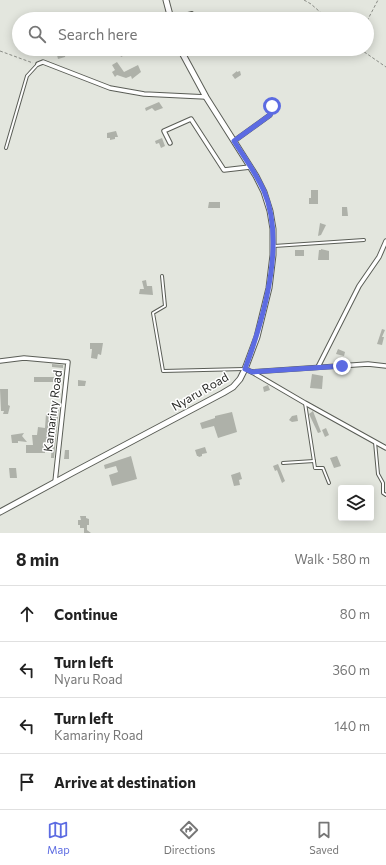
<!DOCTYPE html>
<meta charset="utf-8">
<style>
body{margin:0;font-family:Commissioner,sans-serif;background:#f6f6f6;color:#222}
.controls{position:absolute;right:12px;bottom:12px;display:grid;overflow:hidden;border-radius:4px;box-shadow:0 2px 10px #0003}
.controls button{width:36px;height:36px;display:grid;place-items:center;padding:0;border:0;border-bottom:1px solid #e0e0e0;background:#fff;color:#222;font:20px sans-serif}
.stop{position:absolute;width:12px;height:12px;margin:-9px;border:3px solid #5c6be2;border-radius:50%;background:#fff}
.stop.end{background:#5c6be2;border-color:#fff;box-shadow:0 1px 4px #0008}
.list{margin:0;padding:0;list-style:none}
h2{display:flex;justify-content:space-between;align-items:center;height:52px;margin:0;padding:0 16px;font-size:17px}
h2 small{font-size:13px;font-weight:400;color:#767676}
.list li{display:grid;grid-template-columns:26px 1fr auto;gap:12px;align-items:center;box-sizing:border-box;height:56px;padding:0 16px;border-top:1px solid #e0e0e0}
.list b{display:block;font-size:15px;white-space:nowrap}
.list p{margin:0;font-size:13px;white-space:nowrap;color:#767676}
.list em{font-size:13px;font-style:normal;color:#767676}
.icon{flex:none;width:22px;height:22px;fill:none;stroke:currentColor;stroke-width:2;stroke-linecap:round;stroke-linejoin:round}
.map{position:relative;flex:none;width:386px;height:533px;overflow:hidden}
.search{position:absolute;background:#fff;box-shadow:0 2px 10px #0003;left:12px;right:12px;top:12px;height:44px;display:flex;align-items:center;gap:10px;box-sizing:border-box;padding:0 14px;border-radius:22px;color:#767676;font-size:15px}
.sheet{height:276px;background:#fff}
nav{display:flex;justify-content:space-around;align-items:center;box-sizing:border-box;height:56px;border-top:1px solid #e0e0e0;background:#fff;font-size:11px;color:#767676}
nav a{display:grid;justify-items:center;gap:2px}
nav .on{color:#5c6be2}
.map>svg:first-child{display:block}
.building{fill:#aeb1a9}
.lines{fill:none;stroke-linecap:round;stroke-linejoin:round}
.lane-casing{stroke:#5a5d56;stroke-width:4}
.street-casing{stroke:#5a5d56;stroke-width:5.5}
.secondary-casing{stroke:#5a5d56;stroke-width:7}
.path{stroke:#898b85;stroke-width:1;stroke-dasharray:3 2;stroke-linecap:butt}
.lane{stroke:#fff;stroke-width:2}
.street{stroke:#fff;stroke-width:3.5}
.secondary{stroke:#fff;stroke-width:5}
.route{stroke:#5c6be2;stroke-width:5}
.labels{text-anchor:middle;stroke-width:3;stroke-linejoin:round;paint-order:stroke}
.street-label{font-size:12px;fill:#292a27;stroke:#fff}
</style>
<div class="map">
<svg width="386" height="533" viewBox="0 0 386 533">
<rect width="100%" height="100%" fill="#e3e6de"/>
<g class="building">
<path d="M127,49H136L121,57L119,52Z"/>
<path d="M59,50L60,52L66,50V52L65,57L58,59L56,51Z"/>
<path d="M117,62L124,72L138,65L141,72L132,79L131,76L126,78L117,75L115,77L112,72L115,70L112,65Z"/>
<path d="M237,71V72L240,71L241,75L235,79L232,75Z"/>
<path d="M159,102L163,108L155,111L152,108L146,111L145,108Z"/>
<path d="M116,131L118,137H115V139L110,140V138H107V133Z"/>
<path d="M162,138L165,146L161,148L159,143L156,144L155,141Z"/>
<path d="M311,190H318V204H309V198H311Z"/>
<path d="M209,202H220V208H208Z"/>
<path d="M342,207H347L348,216H342Z"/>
<path d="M320,223L326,225L321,235L318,236Z"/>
<path d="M321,249L329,251V260H318L319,250H321Z"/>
<rect x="295" y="250" width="9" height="6"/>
<path d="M146,280L147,286H152L153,295L139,294L140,289H144L142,281Z"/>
<path d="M382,329L385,330L382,337H384L382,345L377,344Z"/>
<path d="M90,343H103L101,355L98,354L97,359L91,358L92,349H90Z"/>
<path d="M338,349L345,352L344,356L336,354Z"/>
<path d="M52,364L63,365V368L52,367Z"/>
<path d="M312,374L323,376L322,389L310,388Z"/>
<rect x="34" y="377" width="26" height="5"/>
<path d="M78,380L86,381L85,386H78Z"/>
<path d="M268,385L270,390L264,392L263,387Z"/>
<path d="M0,389H8V405L10,406L8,414H3L4,411H1Z"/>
<path d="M52,407H59L54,458H51L52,442H45V453H26V445H33L32,435H37L38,427L45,428L46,414L51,415Z"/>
<path d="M313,411L321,432L318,433L309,414Z"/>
<path d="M232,412L237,432L218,438L214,426L202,429L200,423L215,418V416Z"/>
<path d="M297,415L298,421L292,422L289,420L292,416Z"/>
<path d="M326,428L329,435L325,437L322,430Z"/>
<path d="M24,433L22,436L27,442L18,441V443H12L11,435Z"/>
<path d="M205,447L207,453L202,454V456L199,457L198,456H197L195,450Z"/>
<path d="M65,450H69V459H64Z"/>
<path d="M131,456L137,479L112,486L109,475L118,472L116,466L105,469L104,465Z"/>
<path d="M337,456L341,466L334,468L330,458Z"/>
<path d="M278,464L285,481L282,483L277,470L275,471L273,466Z"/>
<path d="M9,468H16L17,478H10Z"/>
<path d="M240,472L242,479L239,480L240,485L234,486L231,475Z"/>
<path d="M80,516H86V518L89,519V525H87V530L91,533H84V528H80V525H78V520H81Z"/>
</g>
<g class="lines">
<g class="lane-casing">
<g id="lane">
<path d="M172,18L192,13"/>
<path d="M6,148L27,76L38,64"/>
<path d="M274,246L364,240"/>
<path d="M162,276L165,306L153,313L163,371L244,369"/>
<path d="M305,403L315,468H323L329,483"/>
<path d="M375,442L378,474L383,483V493L386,495"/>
<path d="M283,463L314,461"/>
</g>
</g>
<g class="street-casing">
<g id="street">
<path d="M38,64L43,62L110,88L144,94L206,97"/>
<path d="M234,141L270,115L272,106"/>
<path d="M170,143L164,131L191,119L224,170L250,167"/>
<path d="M0,361L24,358L68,362L55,482"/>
<path d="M318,367L359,286L379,257L386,241"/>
<path d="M245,369L252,372L368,364L386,366"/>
<path d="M252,372L305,403L386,448"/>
</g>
</g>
<g class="secondary-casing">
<g id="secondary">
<path d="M166,0L171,19"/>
<path d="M0,512L72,473L223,393L233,387L240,379L245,369L257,337L269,288L273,255V229L270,211L264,192L256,176L206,97L180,49"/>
</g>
</g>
<g class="path">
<path d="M304,0L311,4L328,19"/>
<path d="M367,21L378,0"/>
<path d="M360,49L386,67"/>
<path d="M0,51L33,63"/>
</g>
<use href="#lane" class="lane"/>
<use href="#street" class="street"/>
<use href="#secondary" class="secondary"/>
</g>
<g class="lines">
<path class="route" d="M272,106L270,115L234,141C244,157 256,173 264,191C286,243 264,318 245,369L252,372L342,366"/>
</g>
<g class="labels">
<g class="street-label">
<text transform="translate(200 392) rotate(-30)" y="4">Nyaru Road</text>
<text transform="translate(53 411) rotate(-83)" y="4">Kamariny Road</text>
</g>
</g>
</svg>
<div class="controls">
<button><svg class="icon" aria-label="layers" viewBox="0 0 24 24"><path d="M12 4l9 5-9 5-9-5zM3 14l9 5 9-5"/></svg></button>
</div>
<div class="stop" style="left:272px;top:106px"></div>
<div class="stop end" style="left:342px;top:366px"></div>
<div class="search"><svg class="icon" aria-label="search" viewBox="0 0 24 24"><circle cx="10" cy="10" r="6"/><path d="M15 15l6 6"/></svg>Search here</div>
</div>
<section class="sheet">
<h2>8 min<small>Walk · 580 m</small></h2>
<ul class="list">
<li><svg class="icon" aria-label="ahead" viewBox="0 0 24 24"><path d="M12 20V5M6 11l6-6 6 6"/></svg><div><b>Continue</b></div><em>80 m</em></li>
<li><svg class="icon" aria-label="left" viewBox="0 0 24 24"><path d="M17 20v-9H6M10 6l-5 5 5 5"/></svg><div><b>Turn left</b><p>Nyaru Road</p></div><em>360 m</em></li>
<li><svg class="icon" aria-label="left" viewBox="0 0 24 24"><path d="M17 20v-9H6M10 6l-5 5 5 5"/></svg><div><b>Turn left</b><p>Kamariny Road</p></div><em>140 m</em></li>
<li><svg class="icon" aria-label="arrive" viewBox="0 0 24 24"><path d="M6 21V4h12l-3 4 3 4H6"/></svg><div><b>Arrive at destination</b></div></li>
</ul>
</section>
<nav>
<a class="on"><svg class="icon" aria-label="map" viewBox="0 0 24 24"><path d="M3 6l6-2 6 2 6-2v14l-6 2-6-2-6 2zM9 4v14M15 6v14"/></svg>Map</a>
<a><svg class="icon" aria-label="directions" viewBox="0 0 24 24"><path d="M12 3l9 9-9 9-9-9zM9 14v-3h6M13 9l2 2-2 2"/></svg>Directions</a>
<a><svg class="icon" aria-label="saved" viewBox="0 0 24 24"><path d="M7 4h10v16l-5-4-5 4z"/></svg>Saved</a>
</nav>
